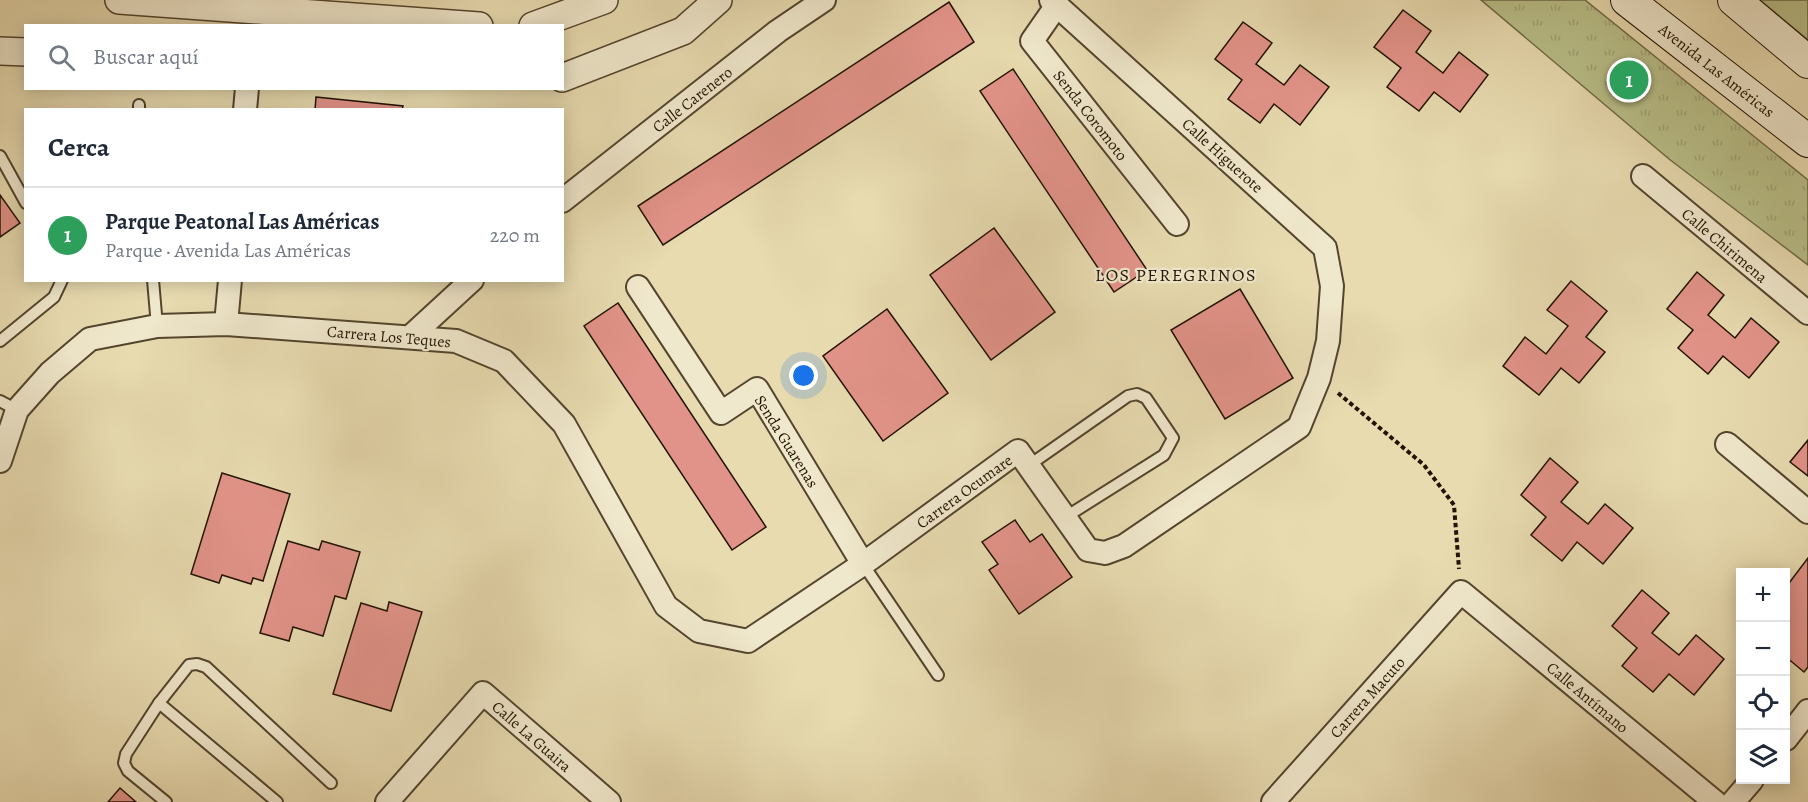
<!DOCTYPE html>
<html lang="es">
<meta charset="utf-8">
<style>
body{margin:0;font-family:Alegreya,serif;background:#f2f2f3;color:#1f2937}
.controls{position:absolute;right:18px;bottom:18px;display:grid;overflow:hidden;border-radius:0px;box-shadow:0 3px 15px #0003}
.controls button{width:54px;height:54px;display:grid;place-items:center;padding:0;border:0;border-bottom:2px solid #e0e1e3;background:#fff;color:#1f2937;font:30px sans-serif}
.you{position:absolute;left:804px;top:376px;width:21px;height:21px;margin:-15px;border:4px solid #fff;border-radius:50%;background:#1a73e8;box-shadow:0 0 0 9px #1a73e833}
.badge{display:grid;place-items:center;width:39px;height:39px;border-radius:50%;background:#8f2418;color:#fff;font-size:20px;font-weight:700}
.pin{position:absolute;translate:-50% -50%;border:3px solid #fff;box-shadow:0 2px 6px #0006}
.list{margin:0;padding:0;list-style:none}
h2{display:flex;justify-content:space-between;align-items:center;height:78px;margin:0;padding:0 24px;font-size:26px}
h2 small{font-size:20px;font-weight:400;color:#747a83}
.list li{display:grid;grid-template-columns:39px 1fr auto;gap:18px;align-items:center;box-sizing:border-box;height:96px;padding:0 24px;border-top:2px solid #e0e1e3}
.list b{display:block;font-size:22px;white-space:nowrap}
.list p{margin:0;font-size:20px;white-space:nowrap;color:#747a83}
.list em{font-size:20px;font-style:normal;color:#747a83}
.icon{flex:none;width:33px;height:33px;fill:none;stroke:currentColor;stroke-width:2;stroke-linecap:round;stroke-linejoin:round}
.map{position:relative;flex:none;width:1808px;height:802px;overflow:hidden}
.search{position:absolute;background:#fff;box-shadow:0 3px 15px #0003;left:24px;top:24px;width:540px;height:66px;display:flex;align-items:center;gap:15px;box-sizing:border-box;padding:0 21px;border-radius:0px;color:#747a83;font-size:22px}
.panel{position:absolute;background:#fff;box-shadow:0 3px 15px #0003;left:24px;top:108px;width:540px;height:174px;border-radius:0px}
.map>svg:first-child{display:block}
.grass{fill:#b9bf89;stroke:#6e6946;stroke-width:1.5}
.park{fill:url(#park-tufts);stroke:#6e6946;stroke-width:1.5}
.building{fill:#e29389;stroke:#221303;stroke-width:1.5}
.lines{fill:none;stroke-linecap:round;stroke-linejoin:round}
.service-casing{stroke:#54452e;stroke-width:14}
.minor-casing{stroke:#54452e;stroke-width:26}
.tertiary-casing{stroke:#54452e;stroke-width:30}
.secondary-casing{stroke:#221303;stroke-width:34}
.path{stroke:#221303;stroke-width:4;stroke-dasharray:4.5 3;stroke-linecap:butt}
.service{stroke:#f0e8cc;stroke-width:10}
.minor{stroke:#f0e8cc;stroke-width:22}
.tertiary{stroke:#f0e8cc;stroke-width:27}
.secondary{stroke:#f0e8cc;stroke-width:32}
.labels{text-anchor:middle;stroke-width:4.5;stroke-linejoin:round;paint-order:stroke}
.street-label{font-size:16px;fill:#221303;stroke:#f0e8cc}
.neighbourhood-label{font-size:18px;letter-spacing:1.5px;fill:#221303;stroke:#f0e8cc}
</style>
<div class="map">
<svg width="1808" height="802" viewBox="0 0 1808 802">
<defs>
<pattern id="park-tufts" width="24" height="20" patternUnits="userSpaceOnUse" patternTransform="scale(1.5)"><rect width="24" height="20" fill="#b9bf89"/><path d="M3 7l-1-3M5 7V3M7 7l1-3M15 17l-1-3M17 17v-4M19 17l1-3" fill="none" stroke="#9fa375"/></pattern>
</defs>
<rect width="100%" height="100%" fill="#e8dbb0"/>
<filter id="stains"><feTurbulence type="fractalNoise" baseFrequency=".00333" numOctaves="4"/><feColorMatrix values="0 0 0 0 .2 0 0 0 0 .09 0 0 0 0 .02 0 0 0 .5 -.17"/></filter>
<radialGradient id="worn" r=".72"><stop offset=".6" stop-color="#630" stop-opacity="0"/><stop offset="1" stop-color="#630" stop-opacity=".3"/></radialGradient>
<path class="grass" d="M1760,0H1808V40Z"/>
<path class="park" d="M1481,0H1585L1808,180V265L1669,159Z"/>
<g class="building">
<path d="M949,2L974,42L663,245L638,206Z"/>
<path d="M1403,10L1431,31L1416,52L1443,73L1459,52L1488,75L1460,112L1434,92L1419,111L1387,87L1401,68L1374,47Z"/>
<path d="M1243,22L1272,43L1256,64L1284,85L1300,65L1329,87L1300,125L1274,104L1260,123L1228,99L1242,80L1215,59Z"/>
<path d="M1013,69L1147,270L1114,292L980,91Z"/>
<path d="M316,97L403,106L402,110H315Z"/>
<path d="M0,195L20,223L0,237Z"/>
<path d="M994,228L1055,312L991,360L930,275Z"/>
<path d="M1697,272L1724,295L1708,315L1735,338L1751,318L1779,342L1749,378L1723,356L1708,374L1678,348L1693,330L1667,309Z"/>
<path d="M1571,281L1607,311L1586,337L1605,352L1579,383L1561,368L1539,395L1503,366L1525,337L1546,354L1568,326L1547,310Z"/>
<path d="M1240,289L1293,378L1225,419L1171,330Z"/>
<path d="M618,303L766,527L732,550L584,326Z"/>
<path d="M887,309L948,393L883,441L823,356Z"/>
<path d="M1808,440V476L1790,462Z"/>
<path d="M1550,458L1578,482L1561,502L1588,524L1605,504L1633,528L1603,564L1577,542L1562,561L1531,535L1546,517L1521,495Z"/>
<path d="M222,473L290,494L263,581L253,578L251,584L222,575L219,583L191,574Z"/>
<path d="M1015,520L1030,542L1042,534L1072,577L1019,614L989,570L998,564L982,542Z"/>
<path d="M288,541L319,550L322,541L360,552L346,599L335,596L323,636L293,627L289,641L260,633Z"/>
<path d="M1808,558V667L1804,672L1786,657V587Z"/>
<path d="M1642,590L1669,613L1652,633L1679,655L1696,635L1724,659L1694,695L1669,674L1653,692L1622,666L1637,648L1612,626Z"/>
<path d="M389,602L422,612L391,711L333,694L361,603L387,611Z"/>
<path d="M120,788L136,802H108Z"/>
</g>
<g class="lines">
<g class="service-casing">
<g id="service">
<path d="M139,105V110"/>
<path d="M0,156L26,203"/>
<path d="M153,280L157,326"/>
<path d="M0,341L54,297L62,280"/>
<path d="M0,401L17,410"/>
<path d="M1028,466L1128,396L1137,394L1146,398L1173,438L1164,455L1064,518"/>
<path d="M863,564L938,675"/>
<path d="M159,703L277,802"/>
<path d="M166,802L128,771L124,763L126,754L159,703L189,665L197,664L206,667L331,783"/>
</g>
</g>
<g class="minor-casing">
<g id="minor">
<path d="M1057,5L1032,41L1177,224"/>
<path d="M245,110L247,88"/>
<path d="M1643,176L1808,313"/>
<path d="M562,201L778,31L824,0"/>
<path d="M638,287L721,413L757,389L863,564"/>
<path d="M226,324L230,280"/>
<path d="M410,337L472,280"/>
<path d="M1727,444L1808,512"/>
<path d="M0,461L17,410L50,373L90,339L157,326L226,324L456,341L504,361L564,424L666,606L699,631L748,641L863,564L1018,451L1088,550L1105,553L1124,546L1299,427L1319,378L1328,341L1332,286L1325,248L1051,0"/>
<path d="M1786,739L1808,711"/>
<path d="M387,802L483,693L609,802"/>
<path d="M1273,802L1461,592L1715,802"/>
<path d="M1733,802L1752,780"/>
</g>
</g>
<g class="tertiary-casing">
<g id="tertiary">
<path d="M119,0L479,26"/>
<path d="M533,26L604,0"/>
<path d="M0,51L26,52"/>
<path d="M562,78L683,31L718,0"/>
</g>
</g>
<g class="secondary-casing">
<g id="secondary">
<path d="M1627,0L1808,141"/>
<path d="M1734,0L1808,62"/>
</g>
</g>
<path class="path" d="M1338,393L1424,465L1454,505L1459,569"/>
<use href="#service" class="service"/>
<use href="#minor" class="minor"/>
<use href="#tertiary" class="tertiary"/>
<use href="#secondary" class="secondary"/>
</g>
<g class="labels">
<g class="street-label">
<text transform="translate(1717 70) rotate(38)" y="6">Avenida Las Américas</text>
<text transform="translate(692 99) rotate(-38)" y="6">Calle Carenero</text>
<text transform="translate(1091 115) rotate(52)" y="6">Senda Coromoto</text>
<text transform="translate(1223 155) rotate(42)" y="6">Calle Higuerote</text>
<text transform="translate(1725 245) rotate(40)" y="6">Calle Chirimena</text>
<text transform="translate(389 336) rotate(5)" y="6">Carrera Los Teques</text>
<text transform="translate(787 441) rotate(58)" y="6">Senda Guarenas</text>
<text transform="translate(964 491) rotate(-36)" y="6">Carrera Ocumare</text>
<text transform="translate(1367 697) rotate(-48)" y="6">Carrera Macuto</text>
<text transform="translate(1588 697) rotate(40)" y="6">Calle Antímano</text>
<text transform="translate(532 736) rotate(41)" y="6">Calle La Guaira</text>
</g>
<g class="neighbourhood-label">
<text x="1176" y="281">LOS PEREGRINOS</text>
</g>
</g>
<rect width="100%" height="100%" filter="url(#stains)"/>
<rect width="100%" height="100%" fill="url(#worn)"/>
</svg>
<div class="controls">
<button>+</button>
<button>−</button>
<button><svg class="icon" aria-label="locate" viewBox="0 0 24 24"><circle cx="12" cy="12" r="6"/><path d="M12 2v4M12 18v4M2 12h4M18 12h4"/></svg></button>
<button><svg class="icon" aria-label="layers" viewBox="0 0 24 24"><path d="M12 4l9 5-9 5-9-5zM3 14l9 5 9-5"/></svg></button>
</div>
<div class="you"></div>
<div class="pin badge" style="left:1629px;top:80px;background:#2e9e5b">1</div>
<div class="search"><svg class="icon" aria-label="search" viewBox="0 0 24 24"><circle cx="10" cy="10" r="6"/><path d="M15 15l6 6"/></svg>Buscar aquí</div>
<section class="panel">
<h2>Cerca<small></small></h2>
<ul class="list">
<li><span class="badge" style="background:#2e9e5b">1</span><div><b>Parque Peatonal Las Américas</b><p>Parque · Avenida Las Américas</p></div><em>220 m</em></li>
</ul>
</section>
</div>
